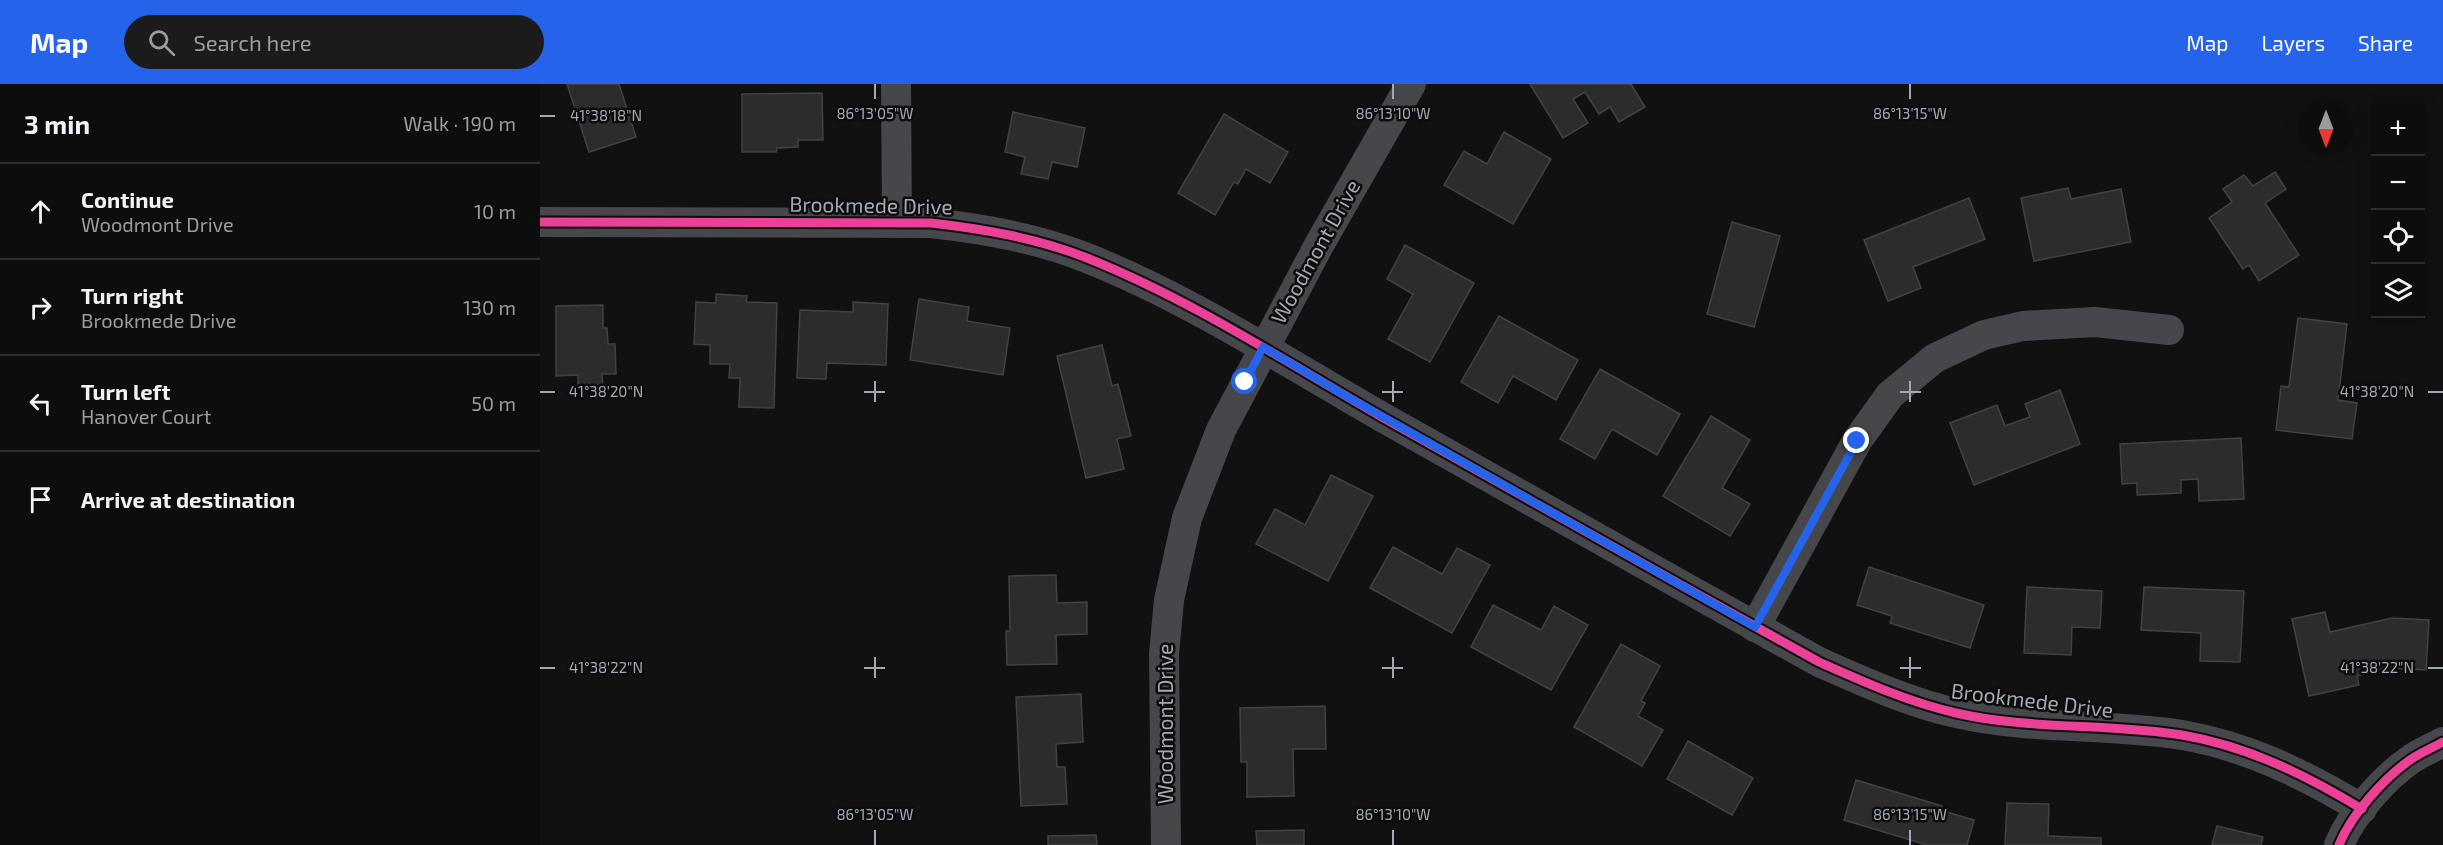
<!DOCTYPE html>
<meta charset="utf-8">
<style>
body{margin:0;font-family:"Exo 2",sans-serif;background:#1b1b1c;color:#f1f3f6}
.controls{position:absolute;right:18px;top:18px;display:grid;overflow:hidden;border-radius:0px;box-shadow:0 3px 15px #0003}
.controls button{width:54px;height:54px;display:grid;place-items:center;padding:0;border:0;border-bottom:2px solid #2d2d2e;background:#0d0d0e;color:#f1f3f6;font:30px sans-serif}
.compass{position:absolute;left:1759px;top:18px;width:54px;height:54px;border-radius:50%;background:#0d0d0e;box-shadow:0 3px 15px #0003;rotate:180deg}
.stop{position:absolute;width:18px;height:18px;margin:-14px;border:4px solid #2563eb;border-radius:50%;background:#fff}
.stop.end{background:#2563eb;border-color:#fff;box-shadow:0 2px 6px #0008}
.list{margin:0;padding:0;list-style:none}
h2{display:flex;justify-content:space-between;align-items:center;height:78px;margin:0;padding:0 24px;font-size:26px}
h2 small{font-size:20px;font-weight:400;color:#9a9c9e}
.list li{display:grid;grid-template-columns:39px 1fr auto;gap:18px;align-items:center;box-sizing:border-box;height:96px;padding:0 24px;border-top:2px solid #2d2d2e}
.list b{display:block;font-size:22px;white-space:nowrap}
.list p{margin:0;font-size:20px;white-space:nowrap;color:#9a9c9e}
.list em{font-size:20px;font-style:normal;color:#9a9c9e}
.icon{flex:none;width:33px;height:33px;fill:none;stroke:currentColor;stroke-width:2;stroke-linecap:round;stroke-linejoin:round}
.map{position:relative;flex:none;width:1903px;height:761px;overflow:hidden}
header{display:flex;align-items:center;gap:36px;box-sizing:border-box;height:84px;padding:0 30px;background:#2563eb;color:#fff}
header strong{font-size:28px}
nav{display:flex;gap:33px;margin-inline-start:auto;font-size:21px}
.search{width:420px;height:54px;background:#1b1b1c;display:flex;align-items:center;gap:15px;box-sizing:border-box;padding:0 21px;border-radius:33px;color:#9a9c9e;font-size:22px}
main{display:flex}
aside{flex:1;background:#0d0d0e}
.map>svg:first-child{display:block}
.building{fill:#2c2c2d;stroke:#414246;stroke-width:1.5}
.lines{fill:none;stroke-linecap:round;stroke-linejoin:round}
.minor{stroke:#46474a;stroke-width:30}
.cycleway-casing{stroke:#0c0c0d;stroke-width:13}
.cycleway{stroke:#ea4096;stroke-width:9}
.route{stroke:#2563eb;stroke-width:8}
.ticks{fill:none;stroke:#a3a9b3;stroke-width:2}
.labels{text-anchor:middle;stroke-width:5;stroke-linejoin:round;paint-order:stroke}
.street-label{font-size:21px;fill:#a3a9b3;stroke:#0c0c0d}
.ticks-label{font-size:15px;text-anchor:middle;fill:#a3a9b3;stroke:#0c0c0d;stroke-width:5;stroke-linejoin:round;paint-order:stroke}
</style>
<header>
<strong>Map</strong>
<div class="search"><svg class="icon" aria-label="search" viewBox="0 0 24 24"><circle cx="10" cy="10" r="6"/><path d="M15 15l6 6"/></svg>Search here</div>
<nav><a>Map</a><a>Layers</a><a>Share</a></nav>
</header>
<main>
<aside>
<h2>3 min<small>Walk · 190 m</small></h2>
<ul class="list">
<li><svg class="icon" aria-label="ahead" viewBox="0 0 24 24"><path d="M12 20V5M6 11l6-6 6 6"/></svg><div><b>Continue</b><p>Woodmont Drive</p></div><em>10 m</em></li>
<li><svg class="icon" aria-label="right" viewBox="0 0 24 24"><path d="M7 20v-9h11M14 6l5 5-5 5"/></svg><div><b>Turn right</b><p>Brookmede Drive</p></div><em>130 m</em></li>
<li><svg class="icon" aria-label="left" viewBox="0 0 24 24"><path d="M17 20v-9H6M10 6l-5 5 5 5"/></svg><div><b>Turn left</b><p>Hanover Court</p></div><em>50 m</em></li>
<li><svg class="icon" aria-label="arrive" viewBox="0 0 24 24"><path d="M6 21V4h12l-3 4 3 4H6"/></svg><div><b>Arrive at destination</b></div></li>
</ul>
</aside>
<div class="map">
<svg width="1903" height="761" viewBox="0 0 1903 761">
<rect width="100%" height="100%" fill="#111112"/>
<g class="building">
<path d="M27,0H79L96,53L49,68Z"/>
<path d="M990,0H1091L1105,23L1079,38L1070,23L1059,30L1045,8L1033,15L1048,39L1023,54Z"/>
<path d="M282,9L283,56H258V63L237,64L236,68H202V10Z"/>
<path d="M473,28L545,44L537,83L512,78L508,95L481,90L485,73L465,68Z"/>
<path d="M684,30L748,68L730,99L706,85L698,100L694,98L675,131L638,109Z"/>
<path d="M964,48L1011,75L973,140L904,101L924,67L947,80Z"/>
<path d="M1735,88L1746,105L1725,119L1759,171L1719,197L1709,181L1703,185L1669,134L1692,118L1683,105L1704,91L1713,102Z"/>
<path d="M1528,104L1531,115L1581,105L1591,158L1494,177L1481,114Z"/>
<path d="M1429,114L1445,155L1373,183L1381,204L1348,217L1324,156Z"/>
<path d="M1192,138L1240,152L1214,243L1167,230Z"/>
<path d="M865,161L934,199L890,278L848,255L873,210L847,195Z"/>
<path d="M176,210L207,212L206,218L237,219L234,324L199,323L200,294H189L190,280H170V261L154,260L156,218L176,219Z"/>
<path d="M379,215L429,223L427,237L470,244L463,291L370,276Z"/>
<path d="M313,218L348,220L346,281L287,279L286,295L257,294L260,226L313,228Z"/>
<path d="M63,221V244H67L68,260H75L76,290H62L63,304H38V291L16,292V222Z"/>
<path d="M959,232L1038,276L1016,316L973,292L958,319L921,298Z"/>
<path d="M1758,234L1807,240L1798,316L1817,319L1812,355L1736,346L1741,302L1749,303Z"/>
<path d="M562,261L572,302L578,300L591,352L577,355L584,385L546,394L517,272Z"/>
<path d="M1060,285L1140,330L1117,371L1072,345L1055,375L1020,355Z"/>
<path d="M1520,306L1540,360L1434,401L1410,339L1457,321L1465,342L1490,333L1485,320Z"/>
<path d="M1171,332L1210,356L1182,404L1210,420L1190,452L1123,412Z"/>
<path d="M1701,354L1704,415L1659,417L1658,395L1641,396V409L1597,411V399L1582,400L1580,360Z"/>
<path d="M791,391L833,412L788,497L716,460L735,425L765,441Z"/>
<path d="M853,463L902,490L917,464L950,481L912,549L830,504Z"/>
<path d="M1329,483L1444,521L1430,564L1350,539L1352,532L1317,521Z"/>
<path d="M516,491L517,519L547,518V550L516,551L517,580L467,581L466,547H470L469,492Z"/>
<path d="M1487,503L1562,507L1560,544L1532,543L1531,571L1484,569Z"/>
<path d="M1604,503L1704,507L1700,578L1660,577L1661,549L1601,546Z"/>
<path d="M953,521L1001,546L1014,522L1048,541L1011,606L931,563Z"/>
<path d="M1785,528L1790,548L1852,534L1889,536L1886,586L1849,584L1817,592L1819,601L1769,612L1752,535Z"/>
<path d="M1081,560L1120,582L1101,617L1105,619L1098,632L1123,646L1102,682L1034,643Z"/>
<path d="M541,610L543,658L516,660L517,683H525L527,720L481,722L476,613Z"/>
<path d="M785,622L786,665H753L754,712L707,713V678H701L700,624Z"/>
<path d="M1148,657L1213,694L1192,731L1127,695Z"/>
<path d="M1316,696L1402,722L1400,726L1434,736L1427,761H1387L1304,736Z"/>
<path d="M1467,719L1509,720L1508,752L1561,754V761H1465Z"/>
<path d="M1677,742L1723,753L1721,761H1672Z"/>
<path d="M764,746V761H717L716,747Z"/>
<path d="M556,751L557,761H508V752Z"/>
</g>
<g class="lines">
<g class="minor">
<path d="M356,0L357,139"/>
<path d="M0,138L391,139C444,145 497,154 547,174C650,215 746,278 842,333C988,415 1133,497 1279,578C1324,598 1368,618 1416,629C1489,646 1567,639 1642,651C1707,662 1766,691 1822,725"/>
<path d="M1215,543L1317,357L1350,311L1395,274L1444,251L1483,242L1555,238L1629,246"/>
<path d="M626,761L624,570L629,516L647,434L681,346L779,161L871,0"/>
<path d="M1799,761C1811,731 1844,694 1870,676C1880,669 1892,664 1903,658"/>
</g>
<g class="cycleway-casing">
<g id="cycleway">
<path d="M0,138L391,139C444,145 497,154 547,174C650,215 746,278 842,333C988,415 1133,497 1279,578C1324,598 1368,618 1416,629C1489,646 1567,639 1642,651C1707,662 1766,691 1822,725"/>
<path d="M1799,761C1811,731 1844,694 1870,676C1880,669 1892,664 1903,658"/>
</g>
</g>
<use href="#cycleway" class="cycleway"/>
</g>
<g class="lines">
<path class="route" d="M705,298L723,263L806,312L1215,543L1317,357"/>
</g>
<path class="ticks" d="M335,0V15M853,0V15M1370,0V15M0,32H15M335,297V318M853,297V318M1370,297V318M0,308H15M324,308H345M842,308H863M1360,308H1381M1888,308H1903M335,573V594M853,573V594M1370,573V594M0,584H15M324,584H345M842,584H863M1360,584H1381M1888,584H1903M335,746V761M853,746V761M1370,746V761"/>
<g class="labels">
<g class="street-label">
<text transform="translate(331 122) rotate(1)" y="7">Brookmede Drive</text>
<text transform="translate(776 168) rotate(-61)" y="7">Woodmont Drive</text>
<text transform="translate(1492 617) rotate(7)" y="7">Brookmede Drive</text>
<text transform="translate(626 640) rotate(-90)" y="7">Woodmont Drive</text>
</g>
</g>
<g class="ticks-label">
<text x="335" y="35">86°13'05"W</text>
<text x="853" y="35">86°13'10"W</text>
<text x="1370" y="35">86°13'15"W</text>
<text x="66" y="37">41°38'18"N</text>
<text x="1837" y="313">41°38'20"N</text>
<text x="66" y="313">41°38'20"N</text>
<text x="1837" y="589">41°38'22"N</text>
<text x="66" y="589">41°38'22"N</text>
<text x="335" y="736">86°13'05"W</text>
<text x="853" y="736">86°13'10"W</text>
<text x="1370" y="736">86°13'15"W</text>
</g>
</svg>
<div class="controls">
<button>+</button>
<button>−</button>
<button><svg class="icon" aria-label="locate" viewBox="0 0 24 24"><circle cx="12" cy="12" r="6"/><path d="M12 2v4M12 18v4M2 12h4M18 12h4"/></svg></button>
<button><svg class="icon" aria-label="layers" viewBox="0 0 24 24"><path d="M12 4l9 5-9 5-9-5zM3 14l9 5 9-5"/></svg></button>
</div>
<svg class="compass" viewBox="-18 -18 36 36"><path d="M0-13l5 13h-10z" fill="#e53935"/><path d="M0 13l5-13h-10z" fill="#9a9c9e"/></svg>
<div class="stop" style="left:705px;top:298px"></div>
<div class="stop end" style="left:1317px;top:357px"></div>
</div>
</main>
